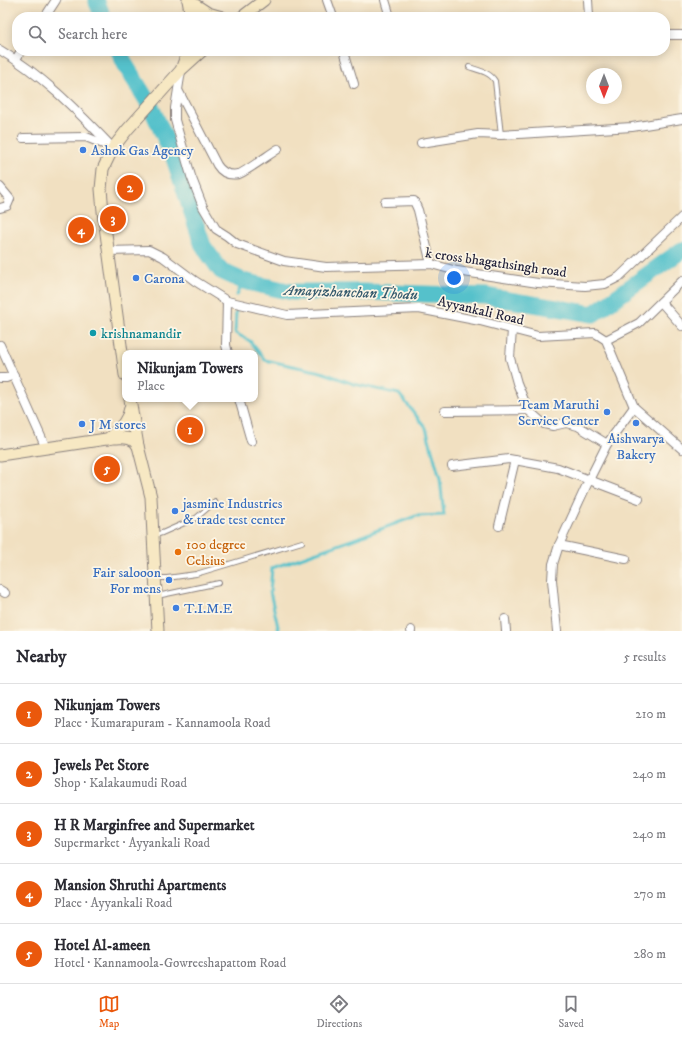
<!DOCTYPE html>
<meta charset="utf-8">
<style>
body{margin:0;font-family:"IM FELL DW Pica",serif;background:#f2f2f3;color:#2b2b33}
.compass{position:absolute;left:586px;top:68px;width:36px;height:36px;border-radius:50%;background:#fff;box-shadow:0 2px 10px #0003;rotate:180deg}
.you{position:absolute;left:454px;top:278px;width:14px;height:14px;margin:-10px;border:3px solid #fff;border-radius:50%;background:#1a73e8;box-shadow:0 0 0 6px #1a73e833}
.badge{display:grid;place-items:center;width:26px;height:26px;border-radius:50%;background:#ea580c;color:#fff;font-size:13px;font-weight:700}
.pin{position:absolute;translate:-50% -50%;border:2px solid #fff;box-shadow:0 1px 4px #0006}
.popup{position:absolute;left:122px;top:350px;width:136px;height:52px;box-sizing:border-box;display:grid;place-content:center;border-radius:8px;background:#fff;filter:drop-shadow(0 1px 3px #0005);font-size:13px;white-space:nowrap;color:#7c7c81}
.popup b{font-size:15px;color:#2b2b33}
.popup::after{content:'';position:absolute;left:50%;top:100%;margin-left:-8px;border:8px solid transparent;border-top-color:#fff}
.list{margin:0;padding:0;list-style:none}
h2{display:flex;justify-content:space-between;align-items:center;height:52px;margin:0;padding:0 16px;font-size:17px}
h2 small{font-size:13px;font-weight:400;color:#7c7c81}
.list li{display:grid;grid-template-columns:26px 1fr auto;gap:12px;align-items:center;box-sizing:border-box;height:60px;padding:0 16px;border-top:1px solid #e1e1e2}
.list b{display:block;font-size:15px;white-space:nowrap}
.list p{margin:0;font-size:13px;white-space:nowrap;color:#7c7c81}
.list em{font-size:13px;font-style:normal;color:#7c7c81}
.icon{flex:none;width:22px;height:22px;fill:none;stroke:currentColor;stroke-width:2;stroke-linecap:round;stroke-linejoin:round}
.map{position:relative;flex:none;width:682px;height:631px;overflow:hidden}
.search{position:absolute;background:#fff;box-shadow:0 2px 10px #0003;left:12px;right:12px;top:12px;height:44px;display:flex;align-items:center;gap:10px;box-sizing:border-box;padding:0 14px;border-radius:16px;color:#7c7c81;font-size:15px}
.sheet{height:352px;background:#fff}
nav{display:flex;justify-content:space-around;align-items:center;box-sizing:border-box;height:56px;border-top:1px solid #e1e1e2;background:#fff;font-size:11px;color:#7c7c81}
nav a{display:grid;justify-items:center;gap:2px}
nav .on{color:#ea580c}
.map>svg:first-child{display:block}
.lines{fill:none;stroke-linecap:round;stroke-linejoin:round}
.stream{stroke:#54c1cb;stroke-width:3}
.river{stroke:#54c1cb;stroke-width:17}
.service-casing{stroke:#8a817e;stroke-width:6}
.minor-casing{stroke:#8a817e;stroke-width:10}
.secondary-casing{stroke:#8a817e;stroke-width:13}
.service{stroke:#fff;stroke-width:4}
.minor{stroke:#fff;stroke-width:8}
.secondary{stroke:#f7e8c3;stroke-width:11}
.shop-dot{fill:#3f7fe0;stroke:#fcf5e5;stroke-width:1.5}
.culture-dot{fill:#0f9aa8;stroke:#fcf5e5;stroke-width:1.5}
.food-dot{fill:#e8710a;stroke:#fcf5e5;stroke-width:1.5}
.labels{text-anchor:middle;stroke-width:3.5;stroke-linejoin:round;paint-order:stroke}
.shop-label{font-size:14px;fill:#366cbe;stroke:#fcf5e5;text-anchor:start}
.street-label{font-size:14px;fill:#22223b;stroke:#fcf5e5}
.culture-label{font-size:14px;fill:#0d838f;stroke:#fcf5e5;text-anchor:start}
.food-label{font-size:14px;fill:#c56008;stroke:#fcf5e5;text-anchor:start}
.water-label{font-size:15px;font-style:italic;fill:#345a6d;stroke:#fcf5e5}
</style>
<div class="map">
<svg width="682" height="631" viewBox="0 0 682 631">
<rect width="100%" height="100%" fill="#fcf5e5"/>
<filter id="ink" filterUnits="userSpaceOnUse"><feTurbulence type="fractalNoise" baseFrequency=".025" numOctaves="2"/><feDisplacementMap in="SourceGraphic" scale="8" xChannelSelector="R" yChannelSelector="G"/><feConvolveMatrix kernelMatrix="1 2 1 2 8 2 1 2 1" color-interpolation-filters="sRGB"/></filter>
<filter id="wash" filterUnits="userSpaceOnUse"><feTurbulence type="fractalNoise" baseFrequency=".012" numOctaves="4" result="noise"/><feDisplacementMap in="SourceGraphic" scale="16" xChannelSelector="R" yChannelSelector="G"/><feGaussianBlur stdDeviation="0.9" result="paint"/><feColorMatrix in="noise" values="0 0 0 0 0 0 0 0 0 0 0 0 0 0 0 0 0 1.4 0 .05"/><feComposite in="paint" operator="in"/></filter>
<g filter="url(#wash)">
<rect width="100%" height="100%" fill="#f1e0c1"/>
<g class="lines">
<g class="stream">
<path d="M237,295L243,281"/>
<path d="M236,312L235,333L250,341L265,360L321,372L354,384L399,394L426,428L440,479L444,515L416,516L346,542L272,568L270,592L279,631"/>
</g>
<g class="river">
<path d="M96,0L103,17"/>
<path d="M119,51L126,66L151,107L174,158L203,246L221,271L243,281L292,292H365L485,296L593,314L682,250"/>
</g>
</g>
</g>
<g filter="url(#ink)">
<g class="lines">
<g class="service-casing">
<g id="service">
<path d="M469,67C478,70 490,72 495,81L501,135"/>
<path d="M155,535L162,533L196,518L215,502"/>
<path d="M156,578H167L196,574L302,542"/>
<path d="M157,596L219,583"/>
</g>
</g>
<g class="minor-casing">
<g id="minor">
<path d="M327,0L333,17"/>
<path d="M385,0L390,17"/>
<path d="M45,17L56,0"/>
<path d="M587,17L589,16L588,0"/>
<path d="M665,35H682"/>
<path d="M0,50C44,76 78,112 113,148"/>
<path d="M344,51L354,84"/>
<path d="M16,59L21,51"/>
<path d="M181,71L175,108V120L191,176L203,207L216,229L227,236L237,244L284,261L326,267L431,264L457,271L538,283L585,286L605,284L619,277L682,217"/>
<path d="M178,90L217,165C222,173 229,176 239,174C245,172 270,154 278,149"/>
<path d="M23,138L86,137L111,147"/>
<path d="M421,143L478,134L501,135L632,127L682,119"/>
<path d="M0,187L10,199L7,206L0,208"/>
<path d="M385,202L414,201L418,210L431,264"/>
<path d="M108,251L149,250L163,257L195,281L227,301L287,315L419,309L480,321L538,336L595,333L606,340L634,407L682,449"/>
<path d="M227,301L226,345L228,353"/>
<path d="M661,302L682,326"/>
<path d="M512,330L510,358L517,383L528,410"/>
<path d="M606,340L639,323L682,281"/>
<path d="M0,345L46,448"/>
<path d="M0,378H6L14,375"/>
<path d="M239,399L251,441"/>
<path d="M445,411L528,410L544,424L553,426L566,423L578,426L607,444"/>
<path d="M452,466L509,459L558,468L639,499"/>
<path d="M499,526L515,460"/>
<path d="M559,545L626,559"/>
<path d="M0,590L5,593"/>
<path d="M505,619L506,631"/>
<path d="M411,630V631"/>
<path d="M557,631L552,580L553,564L559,545L589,480L607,444L634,407"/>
</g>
</g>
<g class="secondary-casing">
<g id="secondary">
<path d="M188,0L208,13L222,17"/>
<path d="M188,0L191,17"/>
<path d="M242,17L264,0"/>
<path d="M182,67L188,51"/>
<path d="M125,375L103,211L101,189L103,169L113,148L127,130L181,70L202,51"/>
<path d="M130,399L138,446L151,497L158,631"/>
<path d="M108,439C118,429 128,422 130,408"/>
<path d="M0,455L113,438C123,438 133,436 138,446"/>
</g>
</g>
<use href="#service" class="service"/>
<use href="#minor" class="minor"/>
<use href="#secondary" class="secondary"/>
</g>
</g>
<g class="shop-dot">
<circle cx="83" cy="150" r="4"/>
<circle cx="136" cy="278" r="4"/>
<circle cx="607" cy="412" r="4"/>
<circle cx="636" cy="423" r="4"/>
<circle cx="82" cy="424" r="4"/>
<circle cx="175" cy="511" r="4"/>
<circle cx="169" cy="580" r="4"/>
<circle cx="176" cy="608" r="4"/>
</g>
<circle class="culture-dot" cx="93" cy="333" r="4"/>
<circle class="food-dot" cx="178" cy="552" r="4"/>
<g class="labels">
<g class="shop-label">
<text x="91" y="155">Ashok Gas Agency</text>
<text x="144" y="283">Carona</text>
<text x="599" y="409" text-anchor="end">Team Maruthi<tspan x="599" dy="16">Service Center</tspan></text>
<text x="90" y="429">J M stores</text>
<text x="636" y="443" text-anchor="middle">Aishwarya<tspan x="636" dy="16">Bakery</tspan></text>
<text x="183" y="508">jasmine Industries<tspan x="183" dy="16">&amp; trade test center</tspan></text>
<text x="161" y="577" text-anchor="end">Fair salooon<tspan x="161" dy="16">For mens</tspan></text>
<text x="184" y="613">T.I.M.E</text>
</g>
<g class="street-label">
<text transform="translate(496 262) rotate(8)" y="5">k cross bhagathsingh road</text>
<text transform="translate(481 310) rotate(13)" y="5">Ayyankali Road</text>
</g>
<g class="culture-label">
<text x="101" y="338">krishnamandir</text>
</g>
<g class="food-label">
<text x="186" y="549">100 degree<tspan x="186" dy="16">Celsius</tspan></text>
</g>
<g class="water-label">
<text transform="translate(351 292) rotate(2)" y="5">Amayizhanchan Thodu</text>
</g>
</g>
</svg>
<svg class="compass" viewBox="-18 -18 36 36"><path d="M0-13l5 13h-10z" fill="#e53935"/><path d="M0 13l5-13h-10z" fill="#7c7c81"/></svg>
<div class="you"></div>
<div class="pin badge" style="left:190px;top:430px">1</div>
<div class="popup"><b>Nikunjam Towers</b>Place</div>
<div class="pin badge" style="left:130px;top:188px">2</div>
<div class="pin badge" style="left:113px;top:219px">3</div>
<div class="pin badge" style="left:81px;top:230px">4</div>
<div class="pin badge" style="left:107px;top:469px">5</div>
<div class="search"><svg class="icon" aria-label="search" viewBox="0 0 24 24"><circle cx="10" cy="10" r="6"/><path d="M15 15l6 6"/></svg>Search here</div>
</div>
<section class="sheet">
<h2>Nearby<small>5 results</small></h2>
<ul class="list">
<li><span class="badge">1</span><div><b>Nikunjam Towers</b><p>Place · Kumarapuram - Kannamoola Road</p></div><em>210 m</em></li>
<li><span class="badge">2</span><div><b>Jewels Pet Store</b><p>Shop · Kalakaumudi Road</p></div><em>240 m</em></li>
<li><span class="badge">3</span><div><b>H R Marginfree and Supermarket</b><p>Supermarket · Ayyankali Road</p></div><em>240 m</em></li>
<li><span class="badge">4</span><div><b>Mansion Shruthi Apartments</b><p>Place · Ayyankali Road</p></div><em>270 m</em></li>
<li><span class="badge">5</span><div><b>Hotel Al-ameen</b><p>Hotel · Kannamoola-Gowreeshapattom Road</p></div><em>280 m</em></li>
</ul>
</section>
<nav>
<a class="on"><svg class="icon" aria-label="map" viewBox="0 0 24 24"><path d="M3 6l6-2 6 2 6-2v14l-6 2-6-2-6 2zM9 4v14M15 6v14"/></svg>Map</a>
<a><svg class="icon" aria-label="directions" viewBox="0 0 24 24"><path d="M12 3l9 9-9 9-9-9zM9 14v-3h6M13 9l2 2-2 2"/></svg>Directions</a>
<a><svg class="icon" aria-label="saved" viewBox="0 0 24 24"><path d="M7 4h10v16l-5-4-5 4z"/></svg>Saved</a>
</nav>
